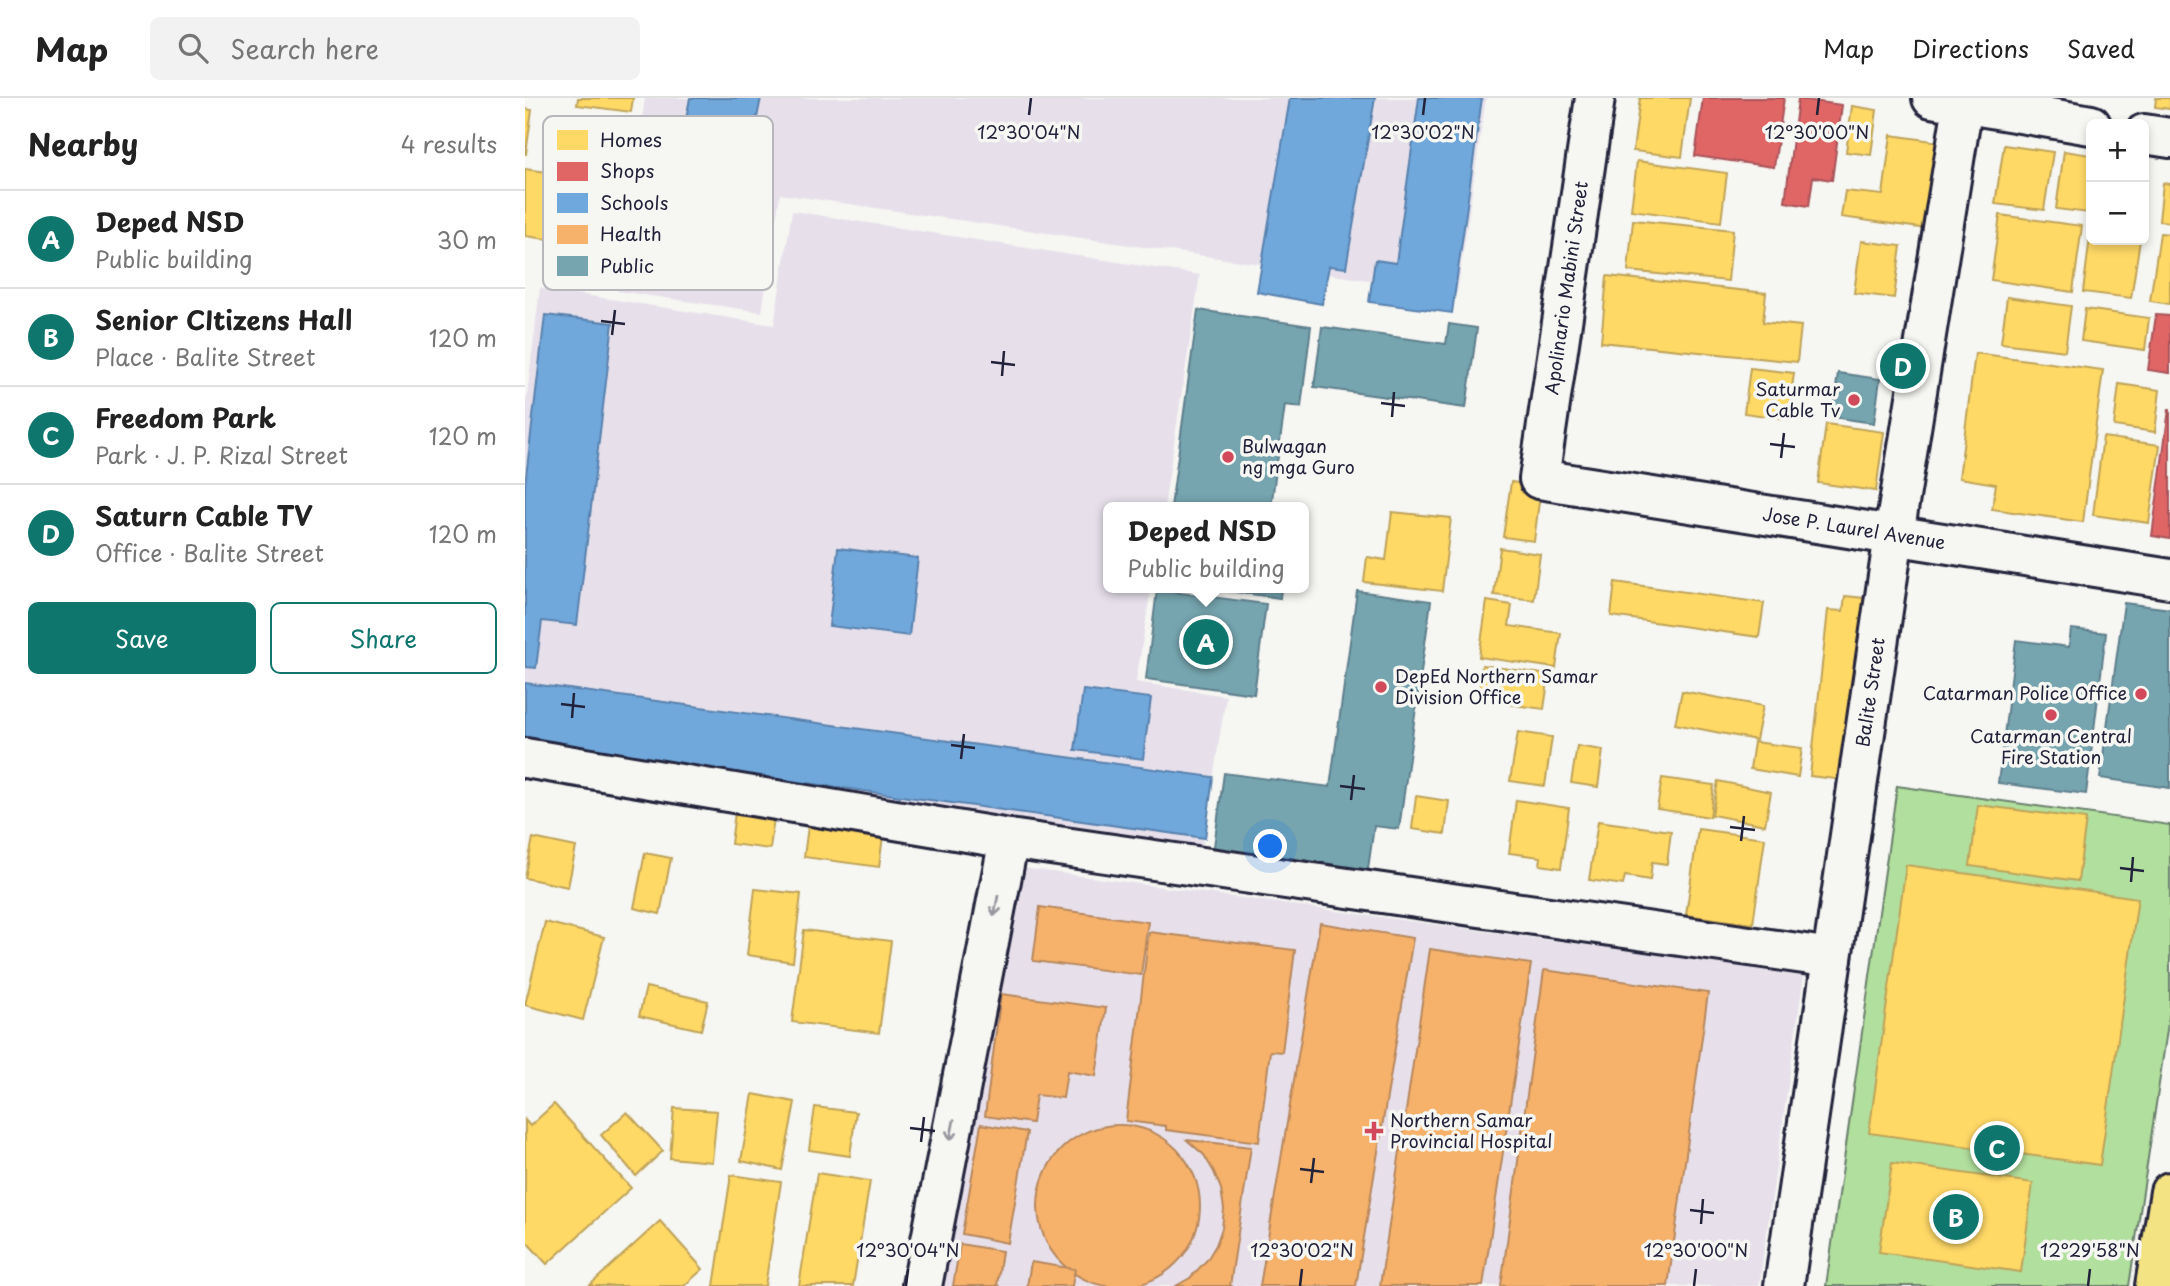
<!DOCTYPE html>
<meta charset="utf-8">
<style>
body{margin:0;font-family:"Playpen Sans",sans-serif;background:#f2f2f2;color:#222}
.controls{position:absolute;right:21px;top:21px;display:grid;overflow:hidden;border-radius:10px;box-shadow:0 4px 10px #0003}
.controls button{width:63px;height:63px;display:grid;place-items:center;padding:0;border:0;border-bottom:2px solid #e0e0e0;background:#fff;color:#222;font:35px sans-serif}
.you{position:absolute;left:746px;top:749px;width:24px;height:24px;margin:-18px;border:5px solid #fff;border-radius:50%;background:#1a73e8;box-shadow:0 0 0 10px #1a73e833}
.badge{display:grid;place-items:center;width:46px;height:46px;border-radius:50%;background:#0f766e;color:#fff;font-size:23px;font-weight:700}
.pin{position:absolute;translate:-50% -50%;border:4px solid #fff;box-shadow:0 2px 7px #0006}
.popup{position:absolute;left:578px;top:404px;width:206px;height:91px;box-sizing:border-box;display:grid;place-content:center;border-radius:10px;background:#fff;filter:drop-shadow(0 2px 5px #0005);font-size:23px;white-space:nowrap;color:#767676}
.popup b{font-size:26px;color:#222}
.popup::after{content:'';position:absolute;left:50%;top:100%;margin-left:-14px;border:14px solid transparent;border-top-color:#fff}
.list{margin:0;padding:0;list-style:none}
h2{display:flex;justify-content:space-between;align-items:center;height:91px;margin:0;padding:0 28px;font-size:30px}
h2 small{font-size:23px;font-weight:400;color:#767676}
.list li{display:grid;grid-template-columns:46px 1fr auto;gap:21px;align-items:center;box-sizing:border-box;height:98px;padding:0 28px;border-top:2px solid #e0e0e0}
.list b{display:block;font-size:26px;white-space:nowrap}
.list p{margin:0;font-size:23px;white-space:nowrap;color:#767676}
.list em{font-size:23px;font-style:normal;color:#767676}
.actions{display:flex;gap:14px;padding:21px 28px}
.actions a{flex:1;padding:16px 0;border:2px solid #0f766e;border-radius:10px;text-align:center;font-size:24px;color:#0f766e}
.actions .main{background:#0f766e;color:#fff}
.icon{flex:none;width:38px;height:38px;fill:none;stroke:currentColor;stroke-width:2;stroke-linecap:round;stroke-linejoin:round}
.map{position:relative;flex:none;width:1645px;height:1188px;overflow:hidden}
header{display:flex;align-items:center;gap:42px;box-sizing:border-box;height:98px;padding:0 35px;background:#fff;border-bottom:2px solid #e0e0e0}
header strong{font-size:33px}
nav{display:flex;gap:38px;margin-inline-start:auto;font-size:24px}
.search{width:490px;height:63px;background:#f2f2f2;display:flex;align-items:center;gap:18px;box-sizing:border-box;padding:0 24px;border-radius:10px;color:#767676;font-size:26px}
main{display:flex}
aside{flex:1;background:#fff}
.map>svg:first-child{display:block}
.built{fill:#e7e0eb}
.green{fill:#b1df9d;stroke:#6a806c;stroke-width:2}
.homes{fill:#ffd966;stroke:#bda259;stroke-width:2}
.shops{fill:#e06666;stroke:#a75259;stroke-width:2}
.schools{fill:#6fa8dc;stroke:#5880ac;stroke-width:2}
.health{fill:#f6b26b;stroke:#b6875d;stroke-width:2}
.public{fill:#76a5af;stroke:#5d7e8c;stroke-width:2}
.lines{fill:none;stroke-linecap:round;stroke-linejoin:round}
.minor-casing{stroke:#22223b;stroke-width:44}
.major-casing{stroke:#22223b;stroke-width:44}
.minor{stroke:#f6f6f2;stroke-width:38}
.major{stroke:#f4e382;stroke-width:38}
.oneway{stroke:#9797a0}
.ticks{fill:none;stroke:#22223b;stroke-width:2.5}
.poi-dot{fill:#d1495b;stroke:#f6f6f2;stroke-width:2.5}
.labels{text-anchor:middle;stroke-width:7;stroke-linejoin:round;paint-order:stroke}
.street-label{font-size:18px;fill:#22223b;stroke:#f6f6f2}
.poi-label{font-size:18px;fill:#22223b;stroke:#f6f6f2;text-anchor:start}
.key{fill:#f6f6f2;stroke:#b6b6bb;stroke-width:2}
.key-label{font-size:19px;fill:#22223b}
.ticks-label{font-size:18px;text-anchor:middle;fill:#22223b;stroke:#f6f6f2;stroke-width:7;stroke-linejoin:round;paint-order:stroke}
</style>
<header>
<strong>Map</strong>
<div class="search"><svg class="icon" aria-label="search" viewBox="0 0 24 24"><circle cx="10" cy="10" r="6"/><path d="M15 15l6 6"/></svg>Search here</div>
<nav><a>Map</a><a>Directions</a><a>Saved</a></nav>
</header>
<main>
<aside>
<h2>Nearby<small>4 results</small></h2>
<ul class="list">
<li><span class="badge">A</span><div><b>Deped NSD</b><p>Public building</p></div><em>30 m</em></li>
<li><span class="badge">B</span><div><b>Senior CItizens Hall</b><p>Place · Balite Street</p></div><em>120 m</em></li>
<li><span class="badge">C</span><div><b>Freedom Park</b><p>Park · J. P. Rizal Street</p></div><em>120 m</em></li>
<li><span class="badge">D</span><div><b>Saturn Cable TV</b><p>Office · Balite Street</p></div><em>120 m</em></li>
</ul>
<div class="actions"><a class="main">Save</a><a>Share</a></div>
</aside>
<div class="map">
<svg width="1645" height="1188" viewBox="0 0 1645 1188">
<rect width="100%" height="100%" fill="#f6f6f2"/>
<filter id="ink" filterUnits="userSpaceOnUse"><feTurbulence type="fractalNoise" baseFrequency=".0143" numOctaves="2"/><feDisplacementMap in="SourceGraphic" scale="14" xChannelSelector="R" yChannelSelector="G"/><feConvolveMatrix kernelMatrix="1 2 1 2 8 2 1 2 1" color-interpolation-filters="sRGB"/></filter>
<g filter="url(#ink)">
<g class="built">
<path d="M120,0H961L932,195L255,96L237,214L92,193Z"/>
<path d="M267,113L675,177L639,409H583V490H626L611,584L701,598L675,764L0,657V313L15,190L249,227Z"/>
<path d="M491,769L1279,877L1234,1188H413Z"/>
</g>
<path class="green" d="M1372,688L1645,727V912L1604,1188H1301Z"/>
<g class="homes">
<path d="M53,0H108L106,14L52,7Z"/>
<path d="M1115,0H1165L1157,59L1108,53Z"/>
<path d="M1631,0H1645V11L1630,9Z"/>
<path d="M1327,8L1352,12L1346,57L1321,54Z"/>
<path d="M0,11L7,12L1,56H0Z"/>
<path d="M1366,37L1415,44L1403,131L1316,119L1320,93L1358,97Z"/>
<path d="M1479,47L1528,54L1519,112L1470,106Z"/>
<path d="M1539,53L1566,57L1564,115L1531,111Z"/>
<path d="M1112,63L1202,75L1196,124L1106,112Z"/>
<path d="M0,71L58,79L49,145L0,138Z"/>
<path d="M1638,85L1645,86V124L1634,123Z"/>
<path d="M1475,117L1557,128L1548,194L1466,182Z"/>
<path d="M1108,122L1208,132L1203,183L1103,173Z"/>
<path d="M1566,131V142H1615L1606,200L1558,194Z"/>
<path d="M1635,135L1645,136V206L1625,203Z"/>
<path d="M1336,143L1376,148L1369,200L1329,195Z"/>
<path d="M1082,178L1241,195L1238,224L1276,228L1272,264L1076,244Z"/>
<path d="M1482,199L1546,208L1540,253L1476,245Z"/>
<path d="M1560,211L1624,220L1620,252L1556,243Z"/>
<path d="M1450,255L1578,272L1558,424L1467,411L1471,386L1434,380Z"/>
<path d="M1225,270L1269,275L1263,321L1219,315Z"/>
<path d="M1594,286L1635,292L1630,334L1589,328Z"/>
<path d="M1301,326L1359,334L1351,393L1293,385Z"/>
<path d="M1578,339L1635,347L1624,425L1568,417Z"/>
<path d="M986,384L1016,388L1009,443L978,439Z"/>
<path d="M867,414L926,420L917,493L839,484L842,459L861,462Z"/>
<path d="M975,450L1015,456L1009,502L969,497Z"/>
<path d="M1090,484L1239,505L1234,539L1086,518Z"/>
<path d="M1320,498L1339,500L1319,682L1285,678L1303,512L1318,513Z"/>
<path d="M962,503L987,507L984,528L1036,535L1031,570L954,559Z"/>
<path d="M957,567L1024,577L1019,611L953,602Z"/>
<path d="M1157,593L1238,608L1231,642L1150,626Z"/>
<path d="M993,634L1027,639L1020,688L985,683Z"/>
<path d="M1229,644L1277,650L1273,679L1225,671Z"/>
<path d="M1052,648L1078,652L1073,689L1046,685Z"/>
<path d="M1137,680L1189,687L1185,719L1132,711Z"/>
<path d="M1193,683L1246,694L1240,727L1187,717Z"/>
<path d="M891,698L924,703L920,736L887,731Z"/>
<path d="M991,702L1044,710L1036,770L1015,767L1016,759L984,755Z"/>
<path d="M1453,707L1561,721L1553,783L1445,768Z"/>
<path d="M210,714L249,719L245,751L206,746Z"/>
<path d="M284,720L359,730L354,769L279,759Z"/>
<path d="M1073,723L1146,733L1142,766L1127,764L1125,782L1100,778L1098,787L1064,782Z"/>
<path d="M1173,731L1240,740L1228,826L1161,817Z"/>
<path d="M8,740L51,749L43,789L0,780Z"/>
<path d="M120,755L146,760L135,816L109,810Z"/>
<path d="M1381,767L1613,800L1575,1067L1344,1035Z"/>
<path d="M230,791L276,796L268,864L222,857Z"/>
<path d="M20,824L79,839L58,922L0,907Z"/>
<path d="M279,832L366,843L354,935L267,924Z"/>
<path d="M121,889L183,903L176,932L114,918Z"/>
<path d="M228,996L270,1004L257,1072L216,1063Z"/>
<path d="M29,1006L106,1090L22,1166L0,1142V1022L5,1028Z"/>
<path d="M290,1009L331,1014L325,1058L284,1052Z"/>
<path d="M149,1010L192,1013L187,1064L145,1060Z"/>
<path d="M102,1014L138,1053L111,1078L76,1037Z"/>
<path d="M1367,1065L1508,1085L1496,1174L1354,1154Z"/>
<path d="M292,1075L345,1083L328,1188H274Z"/>
<path d="M206,1077L256,1084L240,1188H189Z"/>
<path d="M135,1123L178,1171L159,1188H64Z"/>
</g>
<g class="shops">
<path d="M1178,0H1259L1249,69L1170,58Z"/>
<path d="M1273,1L1317,7L1307,82L1288,79L1284,108L1260,104Z"/>
<path d="M1631,217L1645,218V275L1623,272Z"/>
<path d="M1644,311H1645V441L1627,438Z"/>
</g>
<g class="schools">
<path d="M165,0H236L198,189L131,176Z"/>
<path d="M765,0H850L821,170L804,168L797,206L732,194Z"/>
<path d="M894,0H957L927,215L844,204L850,162L871,165Z"/>
<path d="M20,217L88,225L52,527L17,523L11,570L0,569V387Z"/>
<path d="M313,450L393,460L384,538L304,528Z"/>
<path d="M0,585L688,679L680,740L0,646Z"/>
<path d="M558,592L626,600L618,661L550,652Z"/>
</g>
<g class="health">
<path d="M515,809L623,824L616,877L508,863Z"/>
<path d="M795,825L888,840L831,1188H735Z"/>
<path d="M624,834L770,852L757,954L745,953L734,1044L641,1032V1028L601,1023Z"/>
<path d="M905,851L1006,866L958,1188H855Z"/>
<path d="M1019,872L1183,895L1143,1188H976Z"/>
<path d="M476,896L581,910L571,978L542,973L538,1000L511,997L507,1025L460,1018Z"/>
<path d="M456,1026L502,1034L483,1145L437,1136Z"/>
<circle cx="594" cy="1108" r="81"/>
<path d="M662,1042L726,1049L705,1188H708H651L665,1180L682,1162L691,1147L697,1130L699,1111L696,1091L689,1074L679,1057Z"/>
<path d="M435,1146L477,1153L472,1188H475H428Z"/>
<path d="M506,1164L550,1171L547,1188H502Z"/>
</g>
<g class="public">
<path d="M673,212L786,228L776,309L760,307L746,409H646Z"/>
<path d="M924,226L952,230L941,310L789,289L797,229L921,246Z"/>
<path d="M1313,275L1355,281L1349,325L1307,319Z"/>
<path d="M681,490H756L755,500Z"/>
<path d="M632,492L741,506L729,596L621,581Z"/>
<path d="M832,493L906,503L874,731L849,728L842,778L688,756L699,675L805,689Z"/>
<path d="M1599,505L1645,511V690L1575,680Z"/>
<path d="M1546,531L1581,535L1561,696L1473,685L1491,542L1544,549Z"/>
</g>
<g class="lines">
<g class="minor-casing">
<g id="minor">
<path id="s1" d="M1070,0L1014,381L1645,481"/>
<path d="M1407,0L1566,27"/>
<path d="M1619,36L1645,40"/>
<path d="M0,660L484,741L1307,860"/>
<path d="M397,1188L484,741"/>
<path id="s2" d="M1259,1188L1369,437L1439,0"/>
</g>
</g>
<g class="major-casing">
<path id="major" d="M1630,1188L1645,1094"/>
</g>
<use href="#minor" class="minor"/>
<use href="#major" class="major"/>
</g>
<defs><path id="oneway-shaft" d="M-6 0H5M1.5-3L5.5 0L1.5 3" fill="none" stroke-width="1.6" stroke-linecap="round" stroke-linejoin="round" transform="scale(1.75)"/></defs>
<g class="oneway">
<use href="#oneway-shaft" transform="translate(471 808) rotate(101)"/>
<use href="#oneway-shaft" transform="translate(427 1032) rotate(101)"/>
</g>
</g>
<path class="ticks" d="M504,17L506,0M898,17L900,0M1292,17L1294,0M76,223L100,226M87,237L90,212M466,264L490,267M477,278L479,253M856,305L880,308M867,319L869,294M1245,346L1270,349M1256,360L1259,335M36,606L60,609M47,620L49,595M426,647L450,650M436,661L439,636M815,688L840,691M826,702L829,677M1205,729L1230,732M1216,743L1219,718M1595,770L1619,773M1606,784L1608,759M385,1030L410,1033M396,1044L399,1019M775,1071L799,1074M786,1085L789,1060M1165,1112L1189,1115M1176,1126L1178,1101M381,1188L383,1171M775,1188L777,1171M1169,1188L1171,1171M1563,1188L1565,1171"/>
<g class="poi-dot">
<circle cx="1329" cy="302" r="7"/>
<circle cx="703" cy="359" r="7"/>
<circle cx="856" cy="589" r="7"/>
<circle cx="1616" cy="596" r="7"/>
<circle cx="1526" cy="617" r="7"/>
<path d="M845.5 1022.5h7v7h7v7h-7v7h-7v-7h-7v-7h7z"/>
</g>
<g class="labels">
<g class="street-label">
<text transform="translate(1042 190) rotate(-82)" y="6">Apolinario Mabini Street</text>
<text dy="6" stroke="none"><textPath href="#s1" startOffset="704">Jose P. Laurel Avenue</textPath></text>
<text dy="6" stroke="none"><textPath href="#s2" startOffset="600">Balite Street</textPath></text>
</g>
<g class="poi-label">
<text x="1315" y="298" text-anchor="end">Saturmar<tspan x="1315" dy="21">Cable Tv</tspan></text>
<text x="717" y="355">Bulwagan<tspan x="717" dy="21">ng mga Guro</tspan></text>
<text x="870" y="585">DepEd Northern Samar<tspan x="870" dy="21">Division Office</tspan></text>
<text x="1602" y="602" text-anchor="end">Catarman Police Office</text>
<text x="1526" y="645" text-anchor="middle">Catarman Central<tspan x="1526" dy="21">Fire Station</tspan></text>
<text x="865" y="1029">Northern Samar<tspan x="865" dy="21">Provincial Hospital</tspan></text>
</g>
</g>
<rect x="18" y="18" width="230" height="174" rx="10" class="key"/>
<rect x="32" y="32" width="31" height="20" fill="#ffd966"/>
<rect x="32" y="64" width="31" height="19" fill="#e06666"/>
<rect x="32" y="95" width="31" height="20" fill="#6fa8dc"/>
<rect x="32" y="127" width="31" height="19" fill="#f6b26b"/>
<rect x="32" y="158" width="31" height="20" fill="#76a5af"/>
<g class="key-label">
<text x="75" y="49">Homes</text>
<text x="75" y="80">Shops</text>
<text x="75" y="112">Schools</text>
<text x="75" y="143">Health</text>
<text x="75" y="175">Public</text>
</g>
<g class="ticks-label">
<text x="504" y="41">12°30'04"N</text>
<text x="898" y="41">12°30'02"N</text>
<text x="1292" y="41">12°30'00"N</text>
<text x="383" y="1159">12°30'04"N</text>
<text x="777" y="1159">12°30'02"N</text>
<text x="1171" y="1159">12°30'00"N</text>
<text x="1565" y="1159">12°29'58"N</text>
</g>
</svg>
<div class="controls">
<button>+</button>
<button>−</button>
</div>
<div class="you"></div>
<div class="pin badge" style="left:681px;top:544px">A</div>
<div class="popup"><b>Deped NSD</b>Public building</div>
<div class="pin badge" style="left:1431px;top:1119px">B</div>
<div class="pin badge" style="left:1472px;top:1050px">C</div>
<div class="pin badge" style="left:1378px;top:268px">D</div>
</div>
</main>
